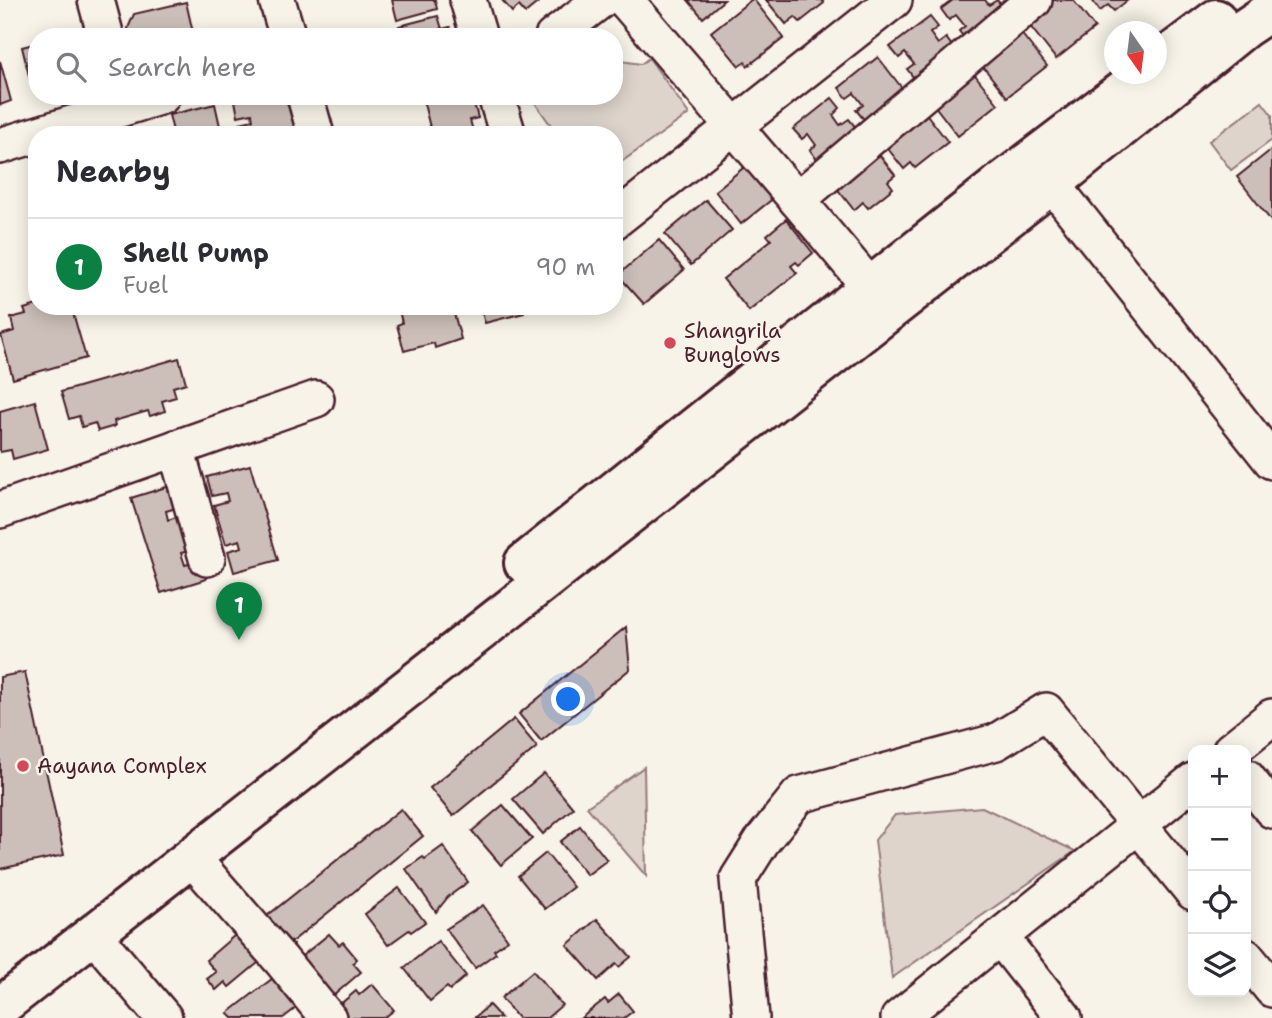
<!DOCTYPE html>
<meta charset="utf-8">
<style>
body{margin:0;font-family:"Shantell Sans",sans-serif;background:#f7f7f7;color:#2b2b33}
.controls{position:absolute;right:21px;bottom:21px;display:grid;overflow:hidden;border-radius:14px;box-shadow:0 4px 18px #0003}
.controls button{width:63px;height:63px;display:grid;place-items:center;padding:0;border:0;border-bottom:2px solid #e1e1e2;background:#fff;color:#2b2b33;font:35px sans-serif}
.compass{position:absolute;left:1104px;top:21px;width:63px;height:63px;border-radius:50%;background:#fff;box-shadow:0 4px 18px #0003;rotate:166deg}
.you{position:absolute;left:569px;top:700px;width:24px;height:24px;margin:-18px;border:5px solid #fff;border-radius:50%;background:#1a73e8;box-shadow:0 0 0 10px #1a73e833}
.badge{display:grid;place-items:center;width:46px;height:46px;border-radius:50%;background:#0b8043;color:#fff;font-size:23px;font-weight:700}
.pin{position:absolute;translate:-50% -58px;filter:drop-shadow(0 2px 4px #0008)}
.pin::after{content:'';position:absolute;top:37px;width:24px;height:21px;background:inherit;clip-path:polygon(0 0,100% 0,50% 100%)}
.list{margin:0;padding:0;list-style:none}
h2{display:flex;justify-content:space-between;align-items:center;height:91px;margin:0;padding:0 28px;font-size:30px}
h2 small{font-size:23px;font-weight:400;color:#7c7c81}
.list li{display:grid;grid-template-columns:46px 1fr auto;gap:21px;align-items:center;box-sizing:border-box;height:98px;padding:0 28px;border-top:2px solid #e1e1e2}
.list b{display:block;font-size:26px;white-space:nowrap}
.list p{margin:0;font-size:23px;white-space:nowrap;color:#7c7c81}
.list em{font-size:23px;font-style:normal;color:#7c7c81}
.icon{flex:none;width:38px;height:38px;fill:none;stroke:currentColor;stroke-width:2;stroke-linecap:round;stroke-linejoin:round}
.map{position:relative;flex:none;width:1272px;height:1018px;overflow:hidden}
.search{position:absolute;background:#fff;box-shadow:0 4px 18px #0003;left:28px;top:28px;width:595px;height:77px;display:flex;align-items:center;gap:18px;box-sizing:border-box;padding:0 24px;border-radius:28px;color:#7c7c81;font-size:26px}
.panel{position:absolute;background:#fff;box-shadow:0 4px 18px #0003;left:28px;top:126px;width:595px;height:189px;border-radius:28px}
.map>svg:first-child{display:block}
.green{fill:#ded4cc;stroke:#947a7c;stroke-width:2}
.building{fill:#ccbfb9;stroke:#4a1f2b;stroke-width:2}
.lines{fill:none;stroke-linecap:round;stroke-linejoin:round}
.minor-casing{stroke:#4a1f2b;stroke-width:40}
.major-casing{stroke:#4a1f2b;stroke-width:44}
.minor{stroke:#f7f3e8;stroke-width:35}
.major{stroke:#f7f3e8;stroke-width:38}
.poi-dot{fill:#d1495b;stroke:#f7f3e8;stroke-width:2.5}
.labels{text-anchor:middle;stroke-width:5;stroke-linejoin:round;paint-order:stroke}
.poi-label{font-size:21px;fill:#4a1f2b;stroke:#f7f3e8;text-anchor:start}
</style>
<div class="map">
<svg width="1272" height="1018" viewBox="0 0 1272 1018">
<rect width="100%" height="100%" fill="#f7f3e8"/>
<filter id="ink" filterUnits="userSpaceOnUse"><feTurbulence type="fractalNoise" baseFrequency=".0143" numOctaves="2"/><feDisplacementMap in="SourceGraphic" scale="14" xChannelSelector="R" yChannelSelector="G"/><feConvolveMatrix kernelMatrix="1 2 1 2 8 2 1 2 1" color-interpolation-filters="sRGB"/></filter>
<g filter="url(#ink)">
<g class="green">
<path d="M649,58L689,114L614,167V135L542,134L552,127L533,100L539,96H614V60L641,64Z"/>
<path d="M1262,102L1272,115V140L1231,170L1209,141Z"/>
<path d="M644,767L646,876L587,807Z"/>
<path d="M982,807L1075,851L892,978L875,840L895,815Z"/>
</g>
<g class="building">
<path d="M392,0H435L437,9L397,20Z"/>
<path d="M502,0H541L525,13L519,6L512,12Z"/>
<path d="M688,0H724L703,18Z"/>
<path d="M751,0H754L784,38L748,66L745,62L739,66L711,32Z"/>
<path d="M766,0H822L824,3L800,22L795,17L786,24Z"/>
<path d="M953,0H985L989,5L997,0L1008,13L968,43L959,31L965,26L956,15L949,20L941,9Z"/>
<path d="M1053,0H1073L1095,28L1056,59L1026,21Z"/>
<path d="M1092,0H1128L1114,11L1108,5L1100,11Z"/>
<path d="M186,2L194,37H130L128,28L134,14Z"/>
<path d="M438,16L442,29L450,27L452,37H402L399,26Z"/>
<path d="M930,17L938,27L930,33L938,44L946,38L956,51L917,82L907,69L914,64L905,53L899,58L890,47Z"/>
<path d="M1017,28L1047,66L1007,97L977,59Z"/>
<path d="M37,43V78L30,80L22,47Z"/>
<path d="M878,57L905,92L866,122L856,110L863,105L854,93L847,98L839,88Z"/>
<path d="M0,61L11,101L0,105Z"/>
<path d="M968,66L998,104L958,136L928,97Z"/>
<path d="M255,96H289L298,135H243L240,123L253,120L252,113L238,116L235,101Z"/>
<path d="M422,96H472L478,118L470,120L473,131L458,135H432Z"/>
<path d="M832,98L840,108L833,115L840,125L849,119L858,130L818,161L810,150L816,145L808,134L802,139L793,129Z"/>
<path d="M918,103L948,142L915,168L911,163L904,169L877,135Z"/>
<path d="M215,104L222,135H174L169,115Z"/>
<path d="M871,144L895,175L888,181L893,188L868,208L863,202L854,210L828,177Z"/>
<path d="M1272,149V222L1237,177Z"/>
<path d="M753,160L780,193L741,224L715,191Z"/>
<path d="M706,200L732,230L691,265L665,234Z"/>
<path d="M786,219L813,253L799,265L796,262L791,266L797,273L749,311L723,279L771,240L767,235Z"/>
<path d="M659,240L684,270L644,304L618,275Z"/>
<path d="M37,305V306H71L86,358L13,379L1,335L14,331L11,318L26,314L24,309Z"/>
<path d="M398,306H452L461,339L435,348L434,343L404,351L397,325L402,323Z"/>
<path d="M480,306H523L524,313L485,323Z"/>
<path d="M179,358L186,383L173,387L176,397L162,401L165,411L150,416L148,411L114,421L115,426L98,431L95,423L82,427L79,416L69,419L61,392Z"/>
<path d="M35,401L48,449L13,459L11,450L0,452V411Z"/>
<path d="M250,465L278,560L234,572L228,551L242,547L240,540L226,544L214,505L228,501L226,493L212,496L207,477Z"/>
<path d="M176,484L183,506L166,511L168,520L185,514L196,549L181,553L185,565L200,561L206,579L161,593L131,498Z"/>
<path d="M626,627L630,669L541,741L519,714Z"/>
<path d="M25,672L64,855L0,869V677Z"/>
<path d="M514,719L537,747L453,816L430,788Z"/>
<path d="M544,773L573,808L543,834L513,799Z"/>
<path d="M503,805L532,839L501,865L472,831Z"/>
<path d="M401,809L423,836L289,944L267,916Z"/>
<path d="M580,826L607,860L587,875L560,842Z"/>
<path d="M443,846L468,882L448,897L436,912L406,869L423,857L425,859Z"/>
<path d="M546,853L573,887L545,909L518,876Z"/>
<path d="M399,888L425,922L411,932L409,930L388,945L365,914Z"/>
<path d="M483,905L508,940L494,950L496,953L475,968L446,929Z"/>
<path d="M597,919L631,957L619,967L616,964L598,980L567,945Z"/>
<path d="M241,930L264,958L229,987L225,982L216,990L207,979L216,972L206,960Z"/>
<path d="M329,934L339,945L343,942L357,959L353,963L361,972L333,996L301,957Z"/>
<path d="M438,941L466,976L450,990L447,987L430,1001L404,968Z"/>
<path d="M533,971L562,1005L547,1018H518L501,998Z"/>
<path d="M277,975L300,1005L283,1018H233L228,1013Z"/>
<path d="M372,984L394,1010L384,1018H348L338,1006L356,991L359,995Z"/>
<path d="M619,994L633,1011L624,1018H581L605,999L608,1003Z"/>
<path d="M489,1005L501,1018H474Z"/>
</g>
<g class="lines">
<g class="minor-casing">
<g id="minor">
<path d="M96,0L106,37"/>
<path d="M277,0L288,37"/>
<path d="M468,0L479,37"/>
<path d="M625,0L797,200L870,287"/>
<path d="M553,37L601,0"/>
<path d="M305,96L316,135"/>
<path d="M496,96L508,135"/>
<path d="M0,146L162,96"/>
<path d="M1052,184L1272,461"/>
<path d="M797,200L1034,0"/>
<path d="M614,221L894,0"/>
<path d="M176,448L207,558"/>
<path d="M0,510L316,399"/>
<path d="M1231,750L1272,717"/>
<path d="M1246,777L1272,810"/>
<path d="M192,858L281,960L328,1018"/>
<path d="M93,934L164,1018"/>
<path d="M1000,937L1064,1018"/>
<path d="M1246,957L1272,989"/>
<path d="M751,1018L738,879L762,841L799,795L996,742L1046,711L1193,892"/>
<path d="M899,1018L1193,781"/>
</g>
</g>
<g class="major-casing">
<g id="major">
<path d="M1156,64L1216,19"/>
<path d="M524,563L998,185L1144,74"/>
<path d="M0,1007L1052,184L1245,28L1272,10"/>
</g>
</g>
<use href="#minor" class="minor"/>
<use href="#major" class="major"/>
</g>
</g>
<g class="poi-dot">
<circle cx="670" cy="343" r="7"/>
<circle cx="23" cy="766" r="7"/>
</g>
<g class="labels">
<g class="poi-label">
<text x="684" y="338">Shangrila<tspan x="684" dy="24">Bunglows</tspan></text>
<text x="37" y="773">Aayana Complex</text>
</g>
</g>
</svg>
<div class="controls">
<button>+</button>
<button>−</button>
<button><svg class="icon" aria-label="locate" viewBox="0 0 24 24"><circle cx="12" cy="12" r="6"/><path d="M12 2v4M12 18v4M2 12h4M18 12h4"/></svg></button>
<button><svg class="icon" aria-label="layers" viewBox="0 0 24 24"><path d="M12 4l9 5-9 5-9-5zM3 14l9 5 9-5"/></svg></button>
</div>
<svg class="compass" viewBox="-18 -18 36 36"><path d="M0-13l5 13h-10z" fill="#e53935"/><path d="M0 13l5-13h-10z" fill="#7c7c81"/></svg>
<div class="you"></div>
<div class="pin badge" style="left:239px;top:640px">1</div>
<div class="search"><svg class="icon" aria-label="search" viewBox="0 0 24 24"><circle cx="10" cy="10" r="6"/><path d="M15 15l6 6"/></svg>Search here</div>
<section class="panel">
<h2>Nearby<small></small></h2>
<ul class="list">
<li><span class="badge">1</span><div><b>Shell Pump</b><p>Fuel</p></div><em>90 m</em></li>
</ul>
</section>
</div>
